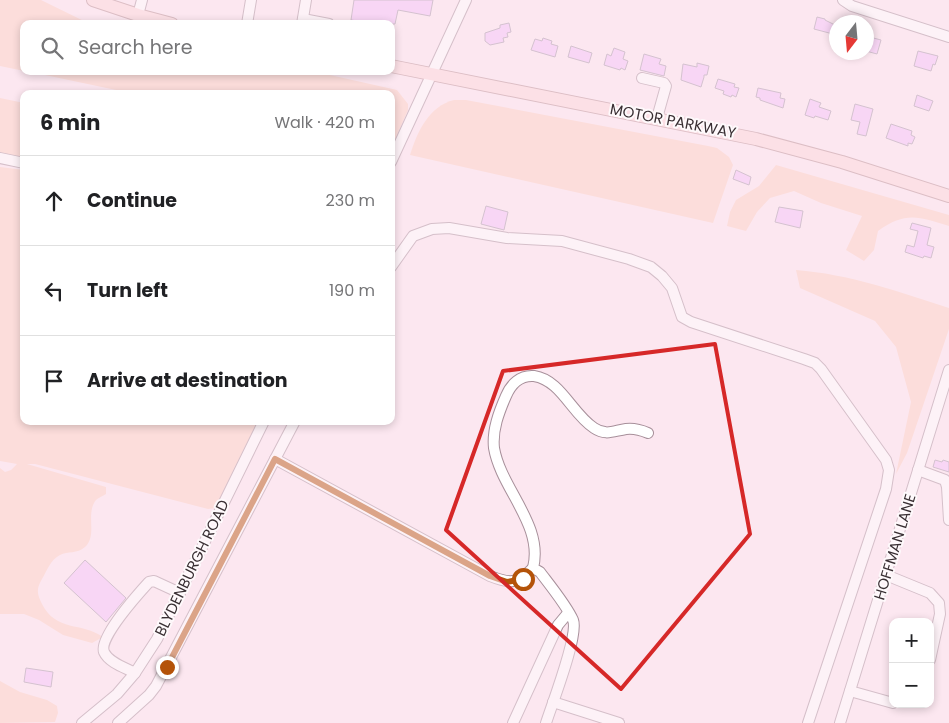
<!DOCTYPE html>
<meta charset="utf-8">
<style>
body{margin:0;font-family:Poppins,sans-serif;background:#f6f6f6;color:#202124}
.controls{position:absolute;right:15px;bottom:15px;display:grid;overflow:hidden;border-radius:10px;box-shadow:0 2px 8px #0003}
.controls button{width:45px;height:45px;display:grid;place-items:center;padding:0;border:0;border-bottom:1px solid #e0e0e0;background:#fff;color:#202124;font:25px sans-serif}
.compass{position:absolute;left:829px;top:15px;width:45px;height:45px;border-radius:50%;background:#fff;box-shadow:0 2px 8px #0003;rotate:196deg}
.stop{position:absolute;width:15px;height:15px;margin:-11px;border:4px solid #b45309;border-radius:50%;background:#fff}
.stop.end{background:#b45309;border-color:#fff;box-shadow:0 1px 5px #0008}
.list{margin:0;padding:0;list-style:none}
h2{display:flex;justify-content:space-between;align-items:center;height:65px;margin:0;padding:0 20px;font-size:21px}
h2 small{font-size:16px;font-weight:400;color:#757577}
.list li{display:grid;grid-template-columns:32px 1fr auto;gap:15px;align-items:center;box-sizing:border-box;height:90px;padding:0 20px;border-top:1px solid #e0e0e0}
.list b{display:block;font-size:19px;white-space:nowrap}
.list em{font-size:16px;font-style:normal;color:#757577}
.icon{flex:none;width:28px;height:28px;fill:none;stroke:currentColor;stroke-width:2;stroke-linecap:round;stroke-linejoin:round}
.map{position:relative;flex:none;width:949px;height:723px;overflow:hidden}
.search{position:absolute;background:#fff;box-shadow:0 2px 8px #0003;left:20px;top:20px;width:375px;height:55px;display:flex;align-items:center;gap:12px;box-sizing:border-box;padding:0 18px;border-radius:10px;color:#757577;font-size:19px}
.panel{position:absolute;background:#fff;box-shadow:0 2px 8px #0003;left:20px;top:90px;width:375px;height:335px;border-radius:10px}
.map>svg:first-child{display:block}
.green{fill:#fcd1c1}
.building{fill:#f4c0fa;stroke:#a595a7}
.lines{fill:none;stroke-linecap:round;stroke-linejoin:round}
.minor-casing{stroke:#a78f9a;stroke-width:12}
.major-casing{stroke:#b78c90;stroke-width:14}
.minor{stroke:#fff;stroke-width:10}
.major{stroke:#fdd8da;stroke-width:12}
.route{stroke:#b45309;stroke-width:6}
.marked{fill:none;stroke:#d62828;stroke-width:4;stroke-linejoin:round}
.labels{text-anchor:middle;stroke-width:4;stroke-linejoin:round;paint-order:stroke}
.street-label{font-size:15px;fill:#392f33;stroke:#fef9fb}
</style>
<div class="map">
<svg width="949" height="723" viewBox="0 0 949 723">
<rect width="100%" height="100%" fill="#fce7f0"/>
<g class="green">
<path d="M0,0H41L90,24H24V71L0,66Z"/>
<path d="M26,71H312L397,90L408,104V110L391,149V94H135Z"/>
<path d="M0,98L24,103V158L0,153Z"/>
<path d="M454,100H466L708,146L717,148L729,157L733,165L713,223L410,155C417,132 429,106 454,100Z"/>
<path d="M776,165L949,215V226C919,217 906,211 878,231L874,250L864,261L846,250L862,216L821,203L794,191L770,198L757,212L746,231L727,226L730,212L736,200L759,186Z"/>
<path d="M0,167L24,170V421H261L216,508L208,509L35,464H27L106,487V494C103,496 98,498 96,500C85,514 98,535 85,547C77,554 68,551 60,555C50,560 47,571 42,579C36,589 37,594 42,604C56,632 82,622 103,637L92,643L63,635L39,620L24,614H0V468L5,472L11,470L17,464L0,461Z"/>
<path d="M796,270C849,274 900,292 949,308V329L907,453L896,474L911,402L896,347L875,321L800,288Z"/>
<path d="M0,681L20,692L47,700L57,706L58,713L55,722L0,723Z"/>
</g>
<g class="building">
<path d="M354,0H433L430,16L398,10L395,24H374L351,20Z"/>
<path d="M817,17L825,19V20L835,25L833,34L814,29Z"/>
<path d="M509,23L511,32L507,33L508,37L503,38L504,42L490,45L485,41V33L500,28V25Z"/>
<path d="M866,36L881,40L877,54L866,51Z"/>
<path d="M543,38L552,41L551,44L558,46L555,57L531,50L535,39L542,41Z"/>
<path d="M571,46L592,53L589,63L568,57Z"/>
<path d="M614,48L625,52L623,59L628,61L625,70L621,68L620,70L604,65L607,54L611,56Z"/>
<path d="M918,51L938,56L935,65L933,64L931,71L914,66Z"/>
<path d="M644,54L661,59L659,64L666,66L664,76L640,70Z"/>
<path d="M697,63L709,66L707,75H704V77L701,87L681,80L683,64L697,67Z"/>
<path d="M718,79L735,84L734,87L739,88L736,97L732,95L731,97L723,94L724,91L715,88Z"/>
<path d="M758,88L781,93L780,98L785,99L783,108L760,100V98L756,97Z"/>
<path d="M917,95L933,101L929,111L914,106Z"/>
<path d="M810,99L821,103L819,107L831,111L828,120L815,116L814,118L805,115Z"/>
<path d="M855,104L873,109L866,136L857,134L860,122L851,120Z"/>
<path d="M891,124L912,131L911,135L915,137L912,144L908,143V146L886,138Z"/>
<path d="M736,170L751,177L749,185L733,179Z"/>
<path d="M486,206L508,212L504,230L481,224Z"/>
<path d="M779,207L803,211L800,228L775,222Z"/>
<path d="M912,223L931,228L927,245L934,247L931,258L924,256L923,258L905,252L907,245L914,247L918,231L910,229Z"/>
<path d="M935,460L942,462L943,460L949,462V472L933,467Z"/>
<path d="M85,560L126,598L106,622L64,583Z"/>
<path d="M26,668L53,672L51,687L24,682Z"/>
</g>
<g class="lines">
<g class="minor-casing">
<g id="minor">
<path d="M843,0L852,6L949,37"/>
<path d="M138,15L142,0"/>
<path d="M303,19L329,24"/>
<path d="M247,24L251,0"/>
<path d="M302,24L306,0"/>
<path d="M642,78L664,83L666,86L657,118"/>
<path d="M0,158L24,163"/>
<path d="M391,162L466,0"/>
<path d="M391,267L413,236L432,229L449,228L507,238L562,241L629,259L651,267L662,276L672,288L682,317L691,322L804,359L815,363L821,369L886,460L889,470L886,489L808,723"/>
<path d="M275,459L490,576C510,584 517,584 533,568"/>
<path d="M918,470L945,480L947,487L949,520"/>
<path d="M886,575L930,593L939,603L940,614L930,660"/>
<path d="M135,673C126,668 109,663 104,652C98,638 139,593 149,582L154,581L180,593"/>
<path d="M850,691L893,703"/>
<path d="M553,702L619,723"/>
<path d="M82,723L117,694L135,673L157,639L264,421"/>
<path d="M118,723L149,695L156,686L295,421"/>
<path d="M513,723L558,625L568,613"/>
<path d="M546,723C552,704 579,635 573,620C567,606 549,584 540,572L533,568C544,525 501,489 494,448C492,430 499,412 506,396C511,384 520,375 534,376C561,380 572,414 594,428C606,436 613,431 626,429C634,428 641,430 648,433"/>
<path d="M840,723L949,370"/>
</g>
</g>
<g class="major-casing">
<g id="major">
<path d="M93,0L138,15L172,24"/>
<path d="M391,66L756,139L842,162L949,196"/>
</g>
</g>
<use href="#minor" class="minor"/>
<use href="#major" class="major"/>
</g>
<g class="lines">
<path class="route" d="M167,667L275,459L490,576L507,582L523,579"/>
</g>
<path d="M0 0H949V723H0ZM715,344L750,534L621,689L446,530L503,371Z" fill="#fce7f0" fill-opacity=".55" fill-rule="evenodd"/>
<path class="marked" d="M715,344L750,534L621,689L446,530L503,371Z"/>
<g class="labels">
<g class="street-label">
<text transform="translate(673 121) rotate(11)" y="5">MOTOR PARKWAY</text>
<text transform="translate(895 547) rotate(-73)" y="5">HOFFMAN LANE</text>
<text transform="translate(192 568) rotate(-64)" y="5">BLYDENBURGH ROAD</text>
</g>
</g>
</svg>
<div class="controls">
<button>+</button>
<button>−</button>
</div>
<svg class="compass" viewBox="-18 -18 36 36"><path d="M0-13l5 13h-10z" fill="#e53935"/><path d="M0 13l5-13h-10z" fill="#757577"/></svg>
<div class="stop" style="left:523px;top:579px"></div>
<div class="stop end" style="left:167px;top:667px"></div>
<div class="search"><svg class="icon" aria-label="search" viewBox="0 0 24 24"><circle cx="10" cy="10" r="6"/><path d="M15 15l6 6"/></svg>Search here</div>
<section class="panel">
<h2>6 min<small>Walk · 420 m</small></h2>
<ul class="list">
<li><svg class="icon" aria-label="ahead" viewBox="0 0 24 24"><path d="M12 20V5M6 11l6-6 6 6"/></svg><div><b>Continue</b></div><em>230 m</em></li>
<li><svg class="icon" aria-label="left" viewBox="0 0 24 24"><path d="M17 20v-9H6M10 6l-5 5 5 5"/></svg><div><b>Turn left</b></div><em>190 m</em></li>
<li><svg class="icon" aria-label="arrive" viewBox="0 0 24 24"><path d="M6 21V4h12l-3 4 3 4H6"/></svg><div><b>Arrive at destination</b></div></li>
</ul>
</section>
</div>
